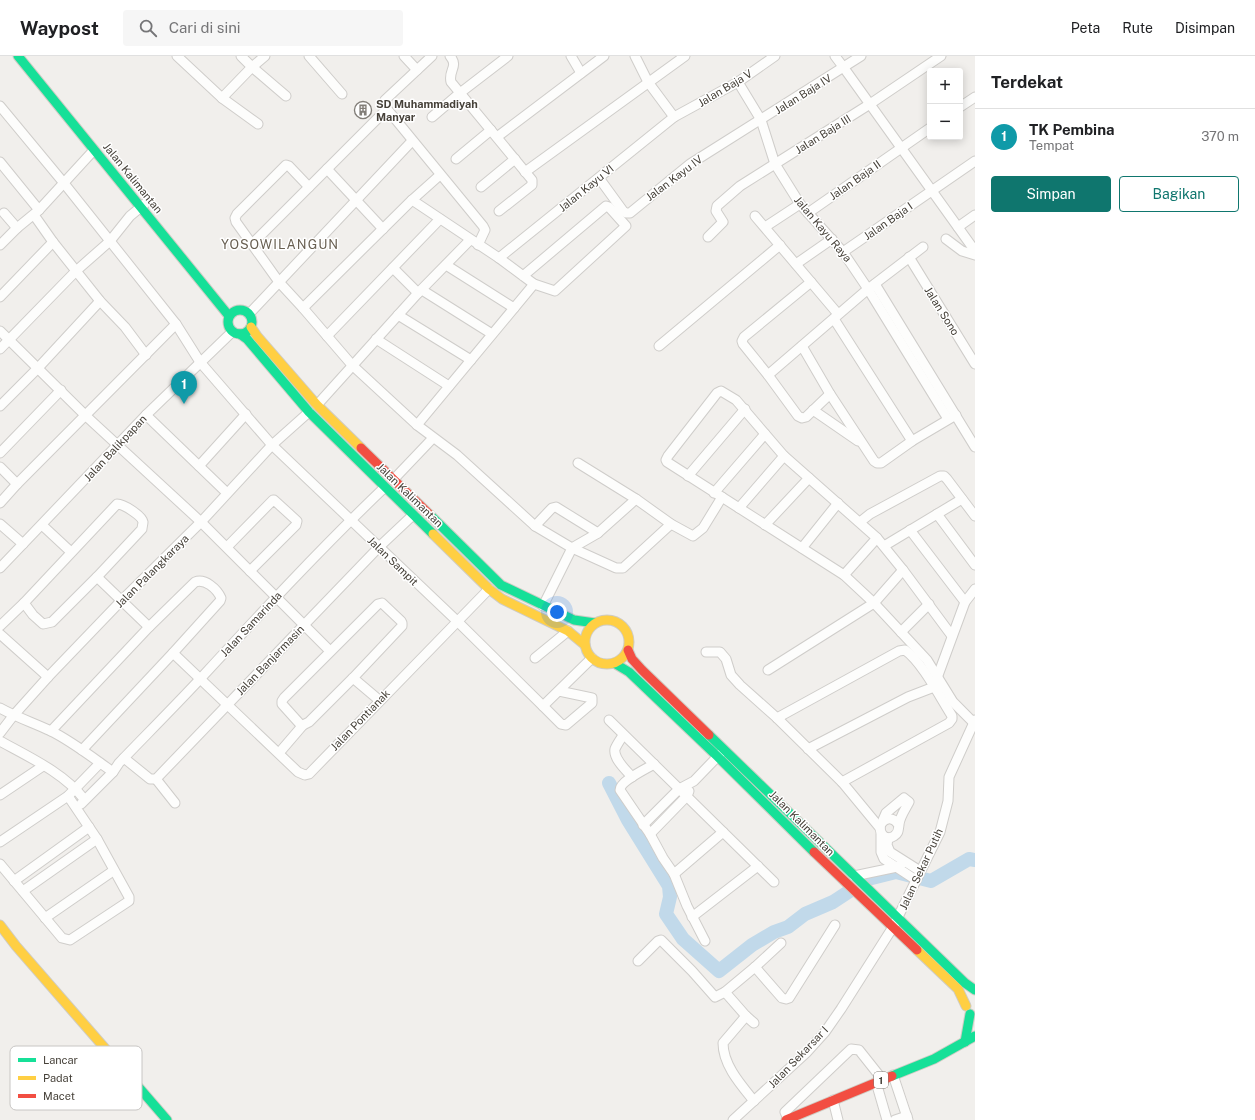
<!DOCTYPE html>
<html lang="id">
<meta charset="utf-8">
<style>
body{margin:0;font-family:"Public Sans",sans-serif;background:#f6f6f6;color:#202124}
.controls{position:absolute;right:12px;top:12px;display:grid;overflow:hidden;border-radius:4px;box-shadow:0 2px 10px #0003}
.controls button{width:36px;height:36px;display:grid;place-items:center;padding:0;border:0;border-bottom:1px solid #e0e0e0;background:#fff;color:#202124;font:20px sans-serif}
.you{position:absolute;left:557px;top:556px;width:14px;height:14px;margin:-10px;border:3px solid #fff;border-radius:50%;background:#1a73e8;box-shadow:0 0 0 6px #1a73e833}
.badge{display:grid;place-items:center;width:26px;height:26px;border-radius:50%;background:#0f766e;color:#fff;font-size:13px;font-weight:700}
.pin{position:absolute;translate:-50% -33px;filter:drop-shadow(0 1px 2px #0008)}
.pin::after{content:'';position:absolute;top:21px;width:14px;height:12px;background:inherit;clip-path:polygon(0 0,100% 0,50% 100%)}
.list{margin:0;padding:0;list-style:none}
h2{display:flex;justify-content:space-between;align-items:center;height:52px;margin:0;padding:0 16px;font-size:17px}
h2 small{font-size:13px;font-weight:400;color:#757577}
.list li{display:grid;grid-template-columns:26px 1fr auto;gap:12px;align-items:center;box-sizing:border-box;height:56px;padding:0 16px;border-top:1px solid #e0e0e0}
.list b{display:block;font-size:15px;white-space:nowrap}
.list p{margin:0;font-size:13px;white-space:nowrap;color:#757577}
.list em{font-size:13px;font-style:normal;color:#757577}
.actions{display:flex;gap:8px;padding:12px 16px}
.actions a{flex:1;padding:9px 0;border:1px solid #0f766e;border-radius:4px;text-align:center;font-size:14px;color:#0f766e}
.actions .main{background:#0f766e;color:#fff}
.icon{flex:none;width:22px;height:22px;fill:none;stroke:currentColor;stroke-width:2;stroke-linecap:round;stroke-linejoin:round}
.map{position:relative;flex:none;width:975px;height:1064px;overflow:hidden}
header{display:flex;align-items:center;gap:24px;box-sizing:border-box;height:56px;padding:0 20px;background:#fff;border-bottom:1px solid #e0e0e0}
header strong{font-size:19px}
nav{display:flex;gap:22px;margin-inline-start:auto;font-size:14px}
.search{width:280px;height:36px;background:#f6f6f6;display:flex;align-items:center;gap:10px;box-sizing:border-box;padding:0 14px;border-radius:4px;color:#757577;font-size:15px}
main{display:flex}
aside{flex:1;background:#fff}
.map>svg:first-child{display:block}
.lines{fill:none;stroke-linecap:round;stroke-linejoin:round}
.river{stroke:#c1d9ea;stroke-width:14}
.street-casing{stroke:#cfcdca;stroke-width:11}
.fast-casing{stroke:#cfccc4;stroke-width:11}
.slow-casing{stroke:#cfccc4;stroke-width:11}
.jam-casing{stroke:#cfccc4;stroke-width:11}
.street{stroke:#fdfdfc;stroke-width:9}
.fast{stroke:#16e098;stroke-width:9}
.slow{stroke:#ffcf43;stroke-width:9}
.jam{stroke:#f24e42;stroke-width:9}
.labels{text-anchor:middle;stroke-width:3;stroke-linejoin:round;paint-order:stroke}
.shield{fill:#fff;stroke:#7e7a74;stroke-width:1}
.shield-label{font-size:10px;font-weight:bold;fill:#464139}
.street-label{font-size:11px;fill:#464139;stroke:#fff}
.poi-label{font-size:11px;font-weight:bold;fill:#464139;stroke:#fff;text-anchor:start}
.quarter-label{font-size:13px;letter-spacing:1px;fill:#685f51;stroke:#fff}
.key{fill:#fff;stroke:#c8c6c4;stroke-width:1}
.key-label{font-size:11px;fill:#464139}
</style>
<header>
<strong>Waypost</strong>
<div class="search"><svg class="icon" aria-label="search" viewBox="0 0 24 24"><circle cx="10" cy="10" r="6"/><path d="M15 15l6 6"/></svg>Cari di sini</div>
<nav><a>Peta</a><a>Rute</a><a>Disimpan</a></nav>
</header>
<main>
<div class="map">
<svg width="975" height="1064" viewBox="0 0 975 1064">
<rect width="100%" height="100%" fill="#f1efec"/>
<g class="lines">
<path class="river" d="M609,727L628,764L669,830L670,841L666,858L683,883L719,915L752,889L774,876L788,871L805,858L833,846L868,823L896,816L931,825L969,803L975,804"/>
<g class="street-casing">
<g id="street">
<path d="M177,0L222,42L258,68"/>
<path d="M241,0L252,11L286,40"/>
<path d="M309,0L342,38"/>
<path d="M404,0L417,14"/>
<path d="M432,0L385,44L384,47L387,53L483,170L485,174L478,189"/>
<path d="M450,0C459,11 448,14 451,26L532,124V129L499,155"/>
<path d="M571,0L581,17"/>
<path d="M635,0L648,26L674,61"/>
<path d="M835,0L844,12L975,195"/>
<path d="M738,26L761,64L775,108L800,148L843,196L868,233L948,363"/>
<path d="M222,42L252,11L265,0"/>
<path d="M0,50L63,126L176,268L200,306L272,389L457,565L543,650L592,602"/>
<path d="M960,51L975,41"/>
<path d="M432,61L460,37L508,0"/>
<path d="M497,81L604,0"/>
<path d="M456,103L491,74"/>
<path d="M0,106L39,154"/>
<path d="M327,113L383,173"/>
<path d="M525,116L685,0"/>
<path d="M599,122L623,155L626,157H630L690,108L861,0"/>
<path d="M309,131L289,110L286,109L237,158L235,162L236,166L279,226L303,252L352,309L417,369L457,399L535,470L572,492L616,512H623L671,468"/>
<path d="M481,131L515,103"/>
<path d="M412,144L499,202L534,228L555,235L626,170L609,151L606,150L523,220"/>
<path d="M4,157L17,172"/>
<path d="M808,157L930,72"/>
<path d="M34,159L53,186L100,245L125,271L146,299"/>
<path d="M755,160L838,258"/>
<path d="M765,171L800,148"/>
<path d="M958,171L975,159"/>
<path d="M708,181L723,166L716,155L717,150L740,130L870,48L941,0"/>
<path d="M946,183L962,195L975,199"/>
<path d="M252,188L387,53"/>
<path d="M0,189L17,172L39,154L94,94"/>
<path d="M843,196L975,105"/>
<path d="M909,201L975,308"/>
<path d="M499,202L674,61L738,26L775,0"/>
<path d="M796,208L832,183"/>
<path d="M446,209L514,252"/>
<path d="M393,212L418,237"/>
<path d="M811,226L744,281L742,285L743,288L768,319L798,360L802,362L806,361L830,338"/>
<path d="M875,228L975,391"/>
<path d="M422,234L492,278"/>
<path d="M0,241L53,186"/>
<path d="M303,252L412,144L440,119"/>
<path d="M249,258L412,85"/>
<path d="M398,259L471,304"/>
<path d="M834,263L912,385"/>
<path d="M0,275L86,360L201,466L330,595"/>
<path d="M327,280L440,163"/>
<path d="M376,283L449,330"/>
<path d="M659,290L780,189"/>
<path d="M802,290L830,338L874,405L877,407H881L912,385L956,359"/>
<path d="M0,293L76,215L110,185L130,160L147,146"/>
<path d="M768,319L868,233L923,191"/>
<path d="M317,349L418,237L470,184"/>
<path d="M0,350L38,312L100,245"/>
<path d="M813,354L858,385"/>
<path d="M146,359L227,437"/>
<path d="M417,369L534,228"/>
<path d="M0,397L61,334"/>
<path d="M578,407L636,443L671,468L693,480L703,472L722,441"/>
<path d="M199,410L246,358"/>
<path d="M0,411L17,428"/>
<path d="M688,420L745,353"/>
<path d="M393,424L433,382"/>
<path d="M714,437L765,378"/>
<path d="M0,447L17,428L176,268"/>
<path d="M117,448C124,448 142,460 143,466C143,468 142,471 142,473L97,521L52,566L43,568L33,559L24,547Z"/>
<path d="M739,452L784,400"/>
<path d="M937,458L975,509"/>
<path d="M860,466L870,458L940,420H944L947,423L975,460"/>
<path d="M0,468L23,488"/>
<path d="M42,469L71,496"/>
<path d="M765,469L809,422"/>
<path d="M535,470L552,452L556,451L598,477"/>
<path d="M910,474L965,546"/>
<path d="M884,490L962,443"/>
<path d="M227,491L273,444H274L297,465L296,469L250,515"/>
<path d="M802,492L838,447"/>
<path d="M0,512L146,359L232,276"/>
<path d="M844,519L877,482"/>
<path d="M97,521L149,571"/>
<path d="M382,547L401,565L402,567V570L353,622L309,666L303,669L300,668L282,648V645L284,642L378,548Z"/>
<path d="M543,550L572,492L598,477L636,443"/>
<path d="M0,570L24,547"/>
<path d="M901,576L929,548"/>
<path d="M0,578L48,621"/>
<path d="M952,580L903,514L877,482L784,400L736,344L721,335L717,337L668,400L666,404L667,406L844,519L874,547L927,604L953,646L975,668"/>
<path d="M706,596H720L726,603L731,619L740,629L777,662L842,726L880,772"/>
<path d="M173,597L298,716L305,719L309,718L489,533"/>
<path d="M535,602L568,575"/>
<path d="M768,614L874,547L903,514"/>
<path d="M353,622L379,644"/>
<path d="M937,622L965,546L975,533"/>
<path d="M543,650L561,668L566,669L592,647V642L559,635"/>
<path d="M0,652C16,661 34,667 51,675C73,686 93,702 113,716L119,707C146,679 174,651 201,622C261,557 321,492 385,431"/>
<path d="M777,662L899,595L905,594C922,606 940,641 952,660V663L949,667L842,726"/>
<path d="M609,664L774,826"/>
<path d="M51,675L149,571L195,526C205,522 217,533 221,542L220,545L173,597L82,694"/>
<path d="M0,677L13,660L48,621L121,545L201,466L272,389L309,356"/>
<path d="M623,679C621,683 617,688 615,693C613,703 627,715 632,721"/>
<path d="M0,685C29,701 64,717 84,743"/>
<path d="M808,693L908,641L934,631"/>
<path d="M279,697L303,669"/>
<path d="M124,702L150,723H156L379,491L413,459"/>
<path d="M654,708C646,713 620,725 620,734L650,778L663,802L674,818L687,850L705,885"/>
<path d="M156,723L175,747"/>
<path d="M0,739L43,710"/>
<path d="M81,748L113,716"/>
<path d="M883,764L886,757L904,742L909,746C906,752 899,762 899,769C898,774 899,777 894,780C885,786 878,776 881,768C886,761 893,761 898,768"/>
<path d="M643,769L679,733L694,725L721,697"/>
<path d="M650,778L687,740L689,735"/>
<path d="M881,778V796L884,803L916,824"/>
<path d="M888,782L887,789L890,796L920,815"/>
<path d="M0,786L68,740L100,707"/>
<path d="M0,808L62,882L70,884L126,847L129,845V841L97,783L68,740"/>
<path d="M674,818L723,776"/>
<path d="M854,820L897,811L904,806"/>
<path d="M14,825L89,771"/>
<path d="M23,835L97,783"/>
<path d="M692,861L758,810"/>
<path d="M45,862L113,815"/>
<path d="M638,905L658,885L661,884L692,915L715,941L725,936L746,960L754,967"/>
<path d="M755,911L782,942L786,943L789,942L835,869"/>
<path d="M725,936L755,911L781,887"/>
<path d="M746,960L723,987C723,1009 741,1029 754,1045"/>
<path d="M893,1019L908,1064"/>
<path d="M876,1026L887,1064"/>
<path d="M833,1044L838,1064"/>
<path d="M788,1063L785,1056L851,993L859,994L882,1023"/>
<path d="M733,1064L806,997L825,976L841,953L893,871L940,776L948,745L949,721L975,664"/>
<path d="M895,1064L907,1060"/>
</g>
</g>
<g class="fast-casing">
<g id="fast">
<path d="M18,0L229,260"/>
<circle cx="240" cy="266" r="12"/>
<path d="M240,278L247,283L309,356L433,478"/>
<path d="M430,459L501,529L574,564L595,567"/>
<path d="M614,607L629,616L717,700L814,796"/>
<path d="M709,679L965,927L975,934"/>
<path d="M965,986L970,958"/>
<path d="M116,1005L167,1064"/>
<path d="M892,1020L934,1003L975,980"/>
</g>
</g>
<g class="slow-casing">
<g id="slow">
<path d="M251,271L257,280L317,349L361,392"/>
<path d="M433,478L489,533L502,543L568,575L585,589"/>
<circle cx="607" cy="586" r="22"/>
<path d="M0,869L16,890L116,1005"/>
<path d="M917,894L958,933L966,950"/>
</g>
</g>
<g class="jam-casing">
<g id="jam">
<path d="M361,392L430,459"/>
<path d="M628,594L632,603L642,614L709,679"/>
<path d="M814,796L917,894"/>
<path d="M786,1064L892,1020"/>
</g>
</g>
<use href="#street" class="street"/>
<use href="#fast" class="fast"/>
<use href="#slow" class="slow"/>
<use href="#jam" class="jam"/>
</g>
<defs>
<g id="building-ring" transform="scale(0.9)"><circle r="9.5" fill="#fff" stroke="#827e78" stroke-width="1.5"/><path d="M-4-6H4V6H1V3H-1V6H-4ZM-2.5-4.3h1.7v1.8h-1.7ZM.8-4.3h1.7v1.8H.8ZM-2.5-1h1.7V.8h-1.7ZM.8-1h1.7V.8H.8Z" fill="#827e78"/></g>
</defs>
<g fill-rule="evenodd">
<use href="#building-ring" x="363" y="54"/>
</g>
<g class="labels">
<rect class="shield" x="874" y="1016" width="14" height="16" rx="3"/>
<g class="shield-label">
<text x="881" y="1028">1</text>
</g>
<g class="street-label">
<text transform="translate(725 32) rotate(-31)" y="4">Jalan Baja V</text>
<text transform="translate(803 38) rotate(-32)" y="4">Jalan Baja IV</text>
<text transform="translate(823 78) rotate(-32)" y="4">Jalan Baja III</text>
<text transform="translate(133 122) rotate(51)" y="4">Jalan Kalimantan</text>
<text transform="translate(674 122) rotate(-37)" y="4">Jalan Kayu IV</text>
<text transform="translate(855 124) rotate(-35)" y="4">Jalan Baja II</text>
<text transform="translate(586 132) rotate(-39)" y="4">Jalan Kayu VI</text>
<text transform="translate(888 165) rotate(-35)" y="4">Jalan Baja I</text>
<text transform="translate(823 173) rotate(50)" y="4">Jalan Kayu Raya</text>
<text transform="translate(942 255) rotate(58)" y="4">Jalan Sono</text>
<text transform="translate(115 392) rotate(-47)" y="4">Jalan Balikpapan</text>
<text transform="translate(410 439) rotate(44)" y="4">Jalan Kalimantan</text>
<text transform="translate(393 505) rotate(44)" y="4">Jalan Sampit</text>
<text transform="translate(152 515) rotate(-45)" y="4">Jalan Palangkaraya</text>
<text transform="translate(251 568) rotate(-47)" y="4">Jalan Samarinda</text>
<text transform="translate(270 604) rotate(-46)" y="4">Jalan Banjarmasin</text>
<text transform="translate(360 664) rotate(-46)" y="4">Jalan Pontianak</text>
<text transform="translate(802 767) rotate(45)" y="4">Jalan Kalimantan</text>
<text transform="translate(921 813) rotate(-65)" y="4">Jalan Sekar Putih</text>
<text transform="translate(798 1001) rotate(-46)" y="4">Jalan Sekarsar I</text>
</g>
<g class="poi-label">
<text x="376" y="52">SD Muhammadiyah<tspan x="376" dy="13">Manyar</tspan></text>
</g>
<g class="quarter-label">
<text x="280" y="193">YOSOWILANGUN</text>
</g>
</g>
<rect x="10" y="990" width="132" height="64" rx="6" class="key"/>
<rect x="18" y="1002" width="18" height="4" fill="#16e098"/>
<rect x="18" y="1020" width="18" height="4" fill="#ffcf43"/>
<rect x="18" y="1038" width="18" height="4" fill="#f24e42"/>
<g class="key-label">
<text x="43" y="1008">Lancar</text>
<text x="43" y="1026">Padat</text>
<text x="43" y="1044">Macet</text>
</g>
</svg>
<div class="controls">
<button>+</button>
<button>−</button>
</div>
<div class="you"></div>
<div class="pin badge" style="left:184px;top:348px;background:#0f9aa8">1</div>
</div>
<aside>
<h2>Terdekat<small></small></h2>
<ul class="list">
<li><span class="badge" style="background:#0f9aa8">1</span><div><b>TK Pembina</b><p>Tempat</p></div><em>370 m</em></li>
</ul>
<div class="actions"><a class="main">Simpan</a><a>Bagikan</a></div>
</aside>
</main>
